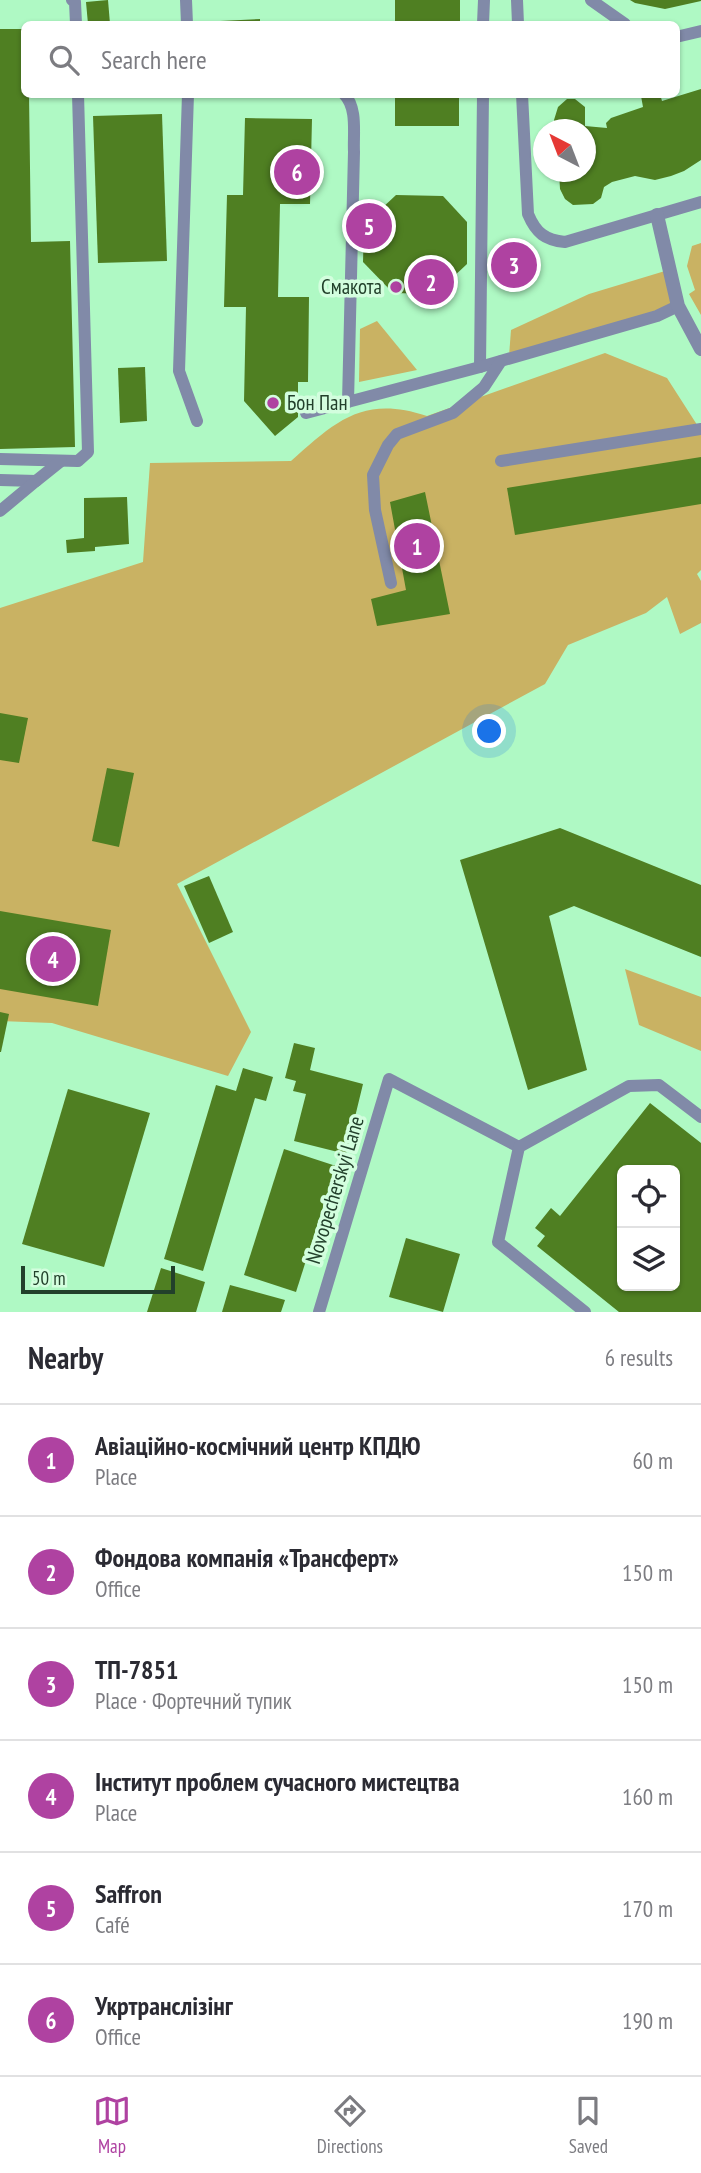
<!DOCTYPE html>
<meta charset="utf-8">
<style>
body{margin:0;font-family:"PT Sans Narrow",sans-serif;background:#f2f2f3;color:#2b2b33}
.controls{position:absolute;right:21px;bottom:21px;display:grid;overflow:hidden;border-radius:10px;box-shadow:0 2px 5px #0004}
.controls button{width:63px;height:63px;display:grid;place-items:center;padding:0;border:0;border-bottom:2px solid #e1e1e2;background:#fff;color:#2b2b33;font:35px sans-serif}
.compass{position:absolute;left:533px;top:119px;width:63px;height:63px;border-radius:50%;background:#fff;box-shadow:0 2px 5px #0004;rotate:318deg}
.scale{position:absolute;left:21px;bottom:18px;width:154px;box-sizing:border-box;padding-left:7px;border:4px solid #22402b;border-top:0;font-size:19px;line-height:24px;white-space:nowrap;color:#22402b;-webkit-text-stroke:5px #d3fede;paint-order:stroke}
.you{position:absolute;left:490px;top:732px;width:24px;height:24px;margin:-18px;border:5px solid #fff;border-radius:50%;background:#1a73e8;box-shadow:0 0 0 10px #1a73e833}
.badge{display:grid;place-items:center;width:46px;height:46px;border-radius:50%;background:#af42a1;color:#fff;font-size:23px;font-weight:700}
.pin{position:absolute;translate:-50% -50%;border:4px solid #fff;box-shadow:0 2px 7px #0006}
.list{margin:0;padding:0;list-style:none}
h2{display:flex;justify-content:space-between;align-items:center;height:91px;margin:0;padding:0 28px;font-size:30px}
h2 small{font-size:23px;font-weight:400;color:#7c7c81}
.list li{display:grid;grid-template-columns:46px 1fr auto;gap:21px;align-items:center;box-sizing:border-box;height:112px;padding:0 28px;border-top:2px solid #e1e1e2}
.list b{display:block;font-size:26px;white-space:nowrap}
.list p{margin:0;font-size:23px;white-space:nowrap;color:#7c7c81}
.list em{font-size:23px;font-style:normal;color:#7c7c81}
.icon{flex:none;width:38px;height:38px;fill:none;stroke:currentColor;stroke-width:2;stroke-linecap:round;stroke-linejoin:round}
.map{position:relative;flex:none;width:701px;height:1312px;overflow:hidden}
.search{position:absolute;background:#fff;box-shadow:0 2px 5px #0004;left:21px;right:21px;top:21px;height:77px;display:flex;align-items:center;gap:18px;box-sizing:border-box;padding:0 24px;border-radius:10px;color:#7c7c81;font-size:26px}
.sheet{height:763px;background:#fff}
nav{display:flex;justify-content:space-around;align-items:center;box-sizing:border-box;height:98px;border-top:2px solid #e1e1e2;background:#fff;font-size:19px;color:#7c7c81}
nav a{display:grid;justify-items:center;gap:4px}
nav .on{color:#af42a1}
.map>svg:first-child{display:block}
.green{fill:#c9b263}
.building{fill:#4f7f22;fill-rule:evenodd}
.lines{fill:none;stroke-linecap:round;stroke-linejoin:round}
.service{stroke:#818aa8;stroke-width:12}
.minor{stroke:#818aa8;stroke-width:14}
.poi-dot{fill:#af42a1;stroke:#d3fede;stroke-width:2.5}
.labels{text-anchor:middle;stroke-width:7;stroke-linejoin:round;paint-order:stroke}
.poi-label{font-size:21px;fill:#22402b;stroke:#d3fede;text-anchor:end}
.street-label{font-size:21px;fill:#22402b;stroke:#d3fede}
</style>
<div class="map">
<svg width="701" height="1312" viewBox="0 0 701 1312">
<rect width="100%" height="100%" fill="#aff9c4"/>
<g class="green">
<path d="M701,243V315L689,294L695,290L687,266L692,246Z"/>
<path d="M665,271L673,307L509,356L511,330L589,294Z"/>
<path d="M377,321L417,370L359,382L360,329Z"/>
<path d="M605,353L667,378L701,431V570L697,574L701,581V623L680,634L667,597L646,613L568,645L545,684L177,884L251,1032L228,1076L52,1023L0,1021V608L143,562L150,463L291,461C336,421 363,395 427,416Z"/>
<path d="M625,969L701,997V1051L639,1025Z"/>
</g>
<g class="building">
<path d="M108,0L110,24H88L86,2Z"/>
<rect x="395" y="0" width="65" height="24"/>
<path d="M630,0H701V1L665,9L635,3Z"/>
<path d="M260,19V24H200V22Z"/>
<path d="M0,29H24V94H29L31,242L70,241L75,447L0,449Z"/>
<path d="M701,89V160L684,171L671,176L655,180L635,176L612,182L604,187L601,198L593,204L573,205L565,199L560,189L559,172H586V130H555L554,120L558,107L567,99H575L585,107V126L607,128L606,123L611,118L643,107L641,96L660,94L662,101Z"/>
<rect x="395" y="94" width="64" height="32"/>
<path d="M162,114L167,261L98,263L93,116Z"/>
<path d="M245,118L312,119L310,204H280L278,297H309L308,382H298V417L275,436L244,401L246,307H224L227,195H243Z"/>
<path d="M396,195L443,196L467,222V264L435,294L393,293L363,262L364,225Z"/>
<path d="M521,244L530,280L507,285L499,249Z"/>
<path d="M145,367L147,421L120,423L118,368Z"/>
<path d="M701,457V504L515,535L507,488Z"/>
<path d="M425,492L450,614L377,626L371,599L406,590L390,502Z"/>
<path d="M127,497L129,544L95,547V551L67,553L66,540L84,538V498Z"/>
<path d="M0,713L28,718L19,763L0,760Z"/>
<path d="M107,768L134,773L119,847L92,841Z"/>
<path d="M560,828L701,885V957L574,906L549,916L587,1070L528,1090L460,860Z"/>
<path d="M209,876L233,932L209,943L184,886Z"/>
<path d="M0,911L111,930L98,1006L0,989Z"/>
<path d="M0,1012L9,1014L1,1052H0Z"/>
<path d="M294,1043L315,1048L310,1070L363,1084L346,1154L294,1141L306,1094L293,1091L296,1081L285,1078Z"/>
<path d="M243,1068L273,1077L266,1101L255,1098L203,1271L164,1259L216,1085L236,1091Z"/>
<path d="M68,1089L150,1113L104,1267L22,1244Z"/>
<path d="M650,1103L701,1143V1312H619L537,1246L545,1236L535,1228L551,1208L560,1216ZM622,1170H675V1286H622Z"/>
<path d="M284,1149L336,1166L296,1292L244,1275Z"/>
<path d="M406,1238L460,1254L443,1312L389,1297Z"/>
<path d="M161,1268L205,1282L196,1312H147Z"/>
<path d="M230,1285L285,1300L281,1312H222Z"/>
</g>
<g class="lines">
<g class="service">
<path d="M72,0L75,2L76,24"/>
<path d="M186,0L187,24"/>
<path d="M517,0L518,24"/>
<path d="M591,0L625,24"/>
<path d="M483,24L484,0"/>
<path d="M676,37L701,31"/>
<path d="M188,94L179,371L197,421"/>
<path d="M344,94C358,108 353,134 354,152L348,402"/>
<path d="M522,94L528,214C536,233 545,240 565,242L701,202"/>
<path d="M480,367L483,94"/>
<path d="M306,413L480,367L657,316L678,306"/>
<path d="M0,459L78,461L88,452L78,94"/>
<path d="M501,461L701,429"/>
<path d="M0,480L36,481L61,461"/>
<path d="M0,511L36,481"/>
<path d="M391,583L375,510L373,475L388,445L397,434L453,413L484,387L501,361"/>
<path d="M319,1312L389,1079L519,1147"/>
<path d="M585,1312L498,1242L519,1147L629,1086L659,1085L701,1117"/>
</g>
<path class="minor" d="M657,215L678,306L701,349"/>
</g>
<g class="poi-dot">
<circle cx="396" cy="287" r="7"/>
<circle cx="273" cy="403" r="7"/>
</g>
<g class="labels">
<g class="poi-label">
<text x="382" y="294">Смакота</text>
<text x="287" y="410" text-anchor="start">Бон Пан</text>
</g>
<g class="street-label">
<text transform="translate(335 1190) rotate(-73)" y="7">Novopecherskyi Lane</text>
</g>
</g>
</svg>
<div class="controls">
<button><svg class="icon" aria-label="locate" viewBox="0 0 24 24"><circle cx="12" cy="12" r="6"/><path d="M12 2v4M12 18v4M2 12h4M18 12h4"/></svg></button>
<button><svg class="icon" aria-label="layers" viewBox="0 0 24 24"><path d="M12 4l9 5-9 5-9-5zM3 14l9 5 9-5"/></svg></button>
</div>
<svg class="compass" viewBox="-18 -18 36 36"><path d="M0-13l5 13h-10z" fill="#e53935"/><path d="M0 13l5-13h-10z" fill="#7c7c81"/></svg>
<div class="scale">50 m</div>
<div class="you"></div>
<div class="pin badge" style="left:417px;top:546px">1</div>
<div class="pin badge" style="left:431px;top:282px">2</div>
<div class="pin badge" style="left:514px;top:265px">3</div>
<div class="pin badge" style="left:53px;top:959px">4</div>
<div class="pin badge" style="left:369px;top:226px">5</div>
<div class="pin badge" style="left:297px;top:172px">6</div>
<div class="search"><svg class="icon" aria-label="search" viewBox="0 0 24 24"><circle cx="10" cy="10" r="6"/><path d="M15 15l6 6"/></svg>Search here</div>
</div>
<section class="sheet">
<h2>Nearby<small>6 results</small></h2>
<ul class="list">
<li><span class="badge">1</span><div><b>Авіаційно-космічний центр КПДЮ</b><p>Place</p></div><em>60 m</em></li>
<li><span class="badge">2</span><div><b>Фондова компанія «Трансферт»</b><p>Office</p></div><em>150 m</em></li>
<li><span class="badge">3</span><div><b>ТП-7851</b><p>Place · Фортечний тупик</p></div><em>150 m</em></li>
<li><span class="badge">4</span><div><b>Інститут проблем сучасного мистецтва</b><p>Place</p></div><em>160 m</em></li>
<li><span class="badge">5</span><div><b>Saffron</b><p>Café</p></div><em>170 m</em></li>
<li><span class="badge">6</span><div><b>Укртранслізінг</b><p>Office</p></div><em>190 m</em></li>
</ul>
</section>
<nav>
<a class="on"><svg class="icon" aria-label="map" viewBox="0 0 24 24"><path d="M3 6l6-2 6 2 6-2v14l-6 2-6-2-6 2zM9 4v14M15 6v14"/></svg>Map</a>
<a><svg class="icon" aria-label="directions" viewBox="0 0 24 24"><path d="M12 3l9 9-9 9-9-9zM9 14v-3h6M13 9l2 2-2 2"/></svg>Directions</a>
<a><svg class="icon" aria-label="saved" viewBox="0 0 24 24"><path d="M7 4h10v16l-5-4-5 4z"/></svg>Saved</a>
</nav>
